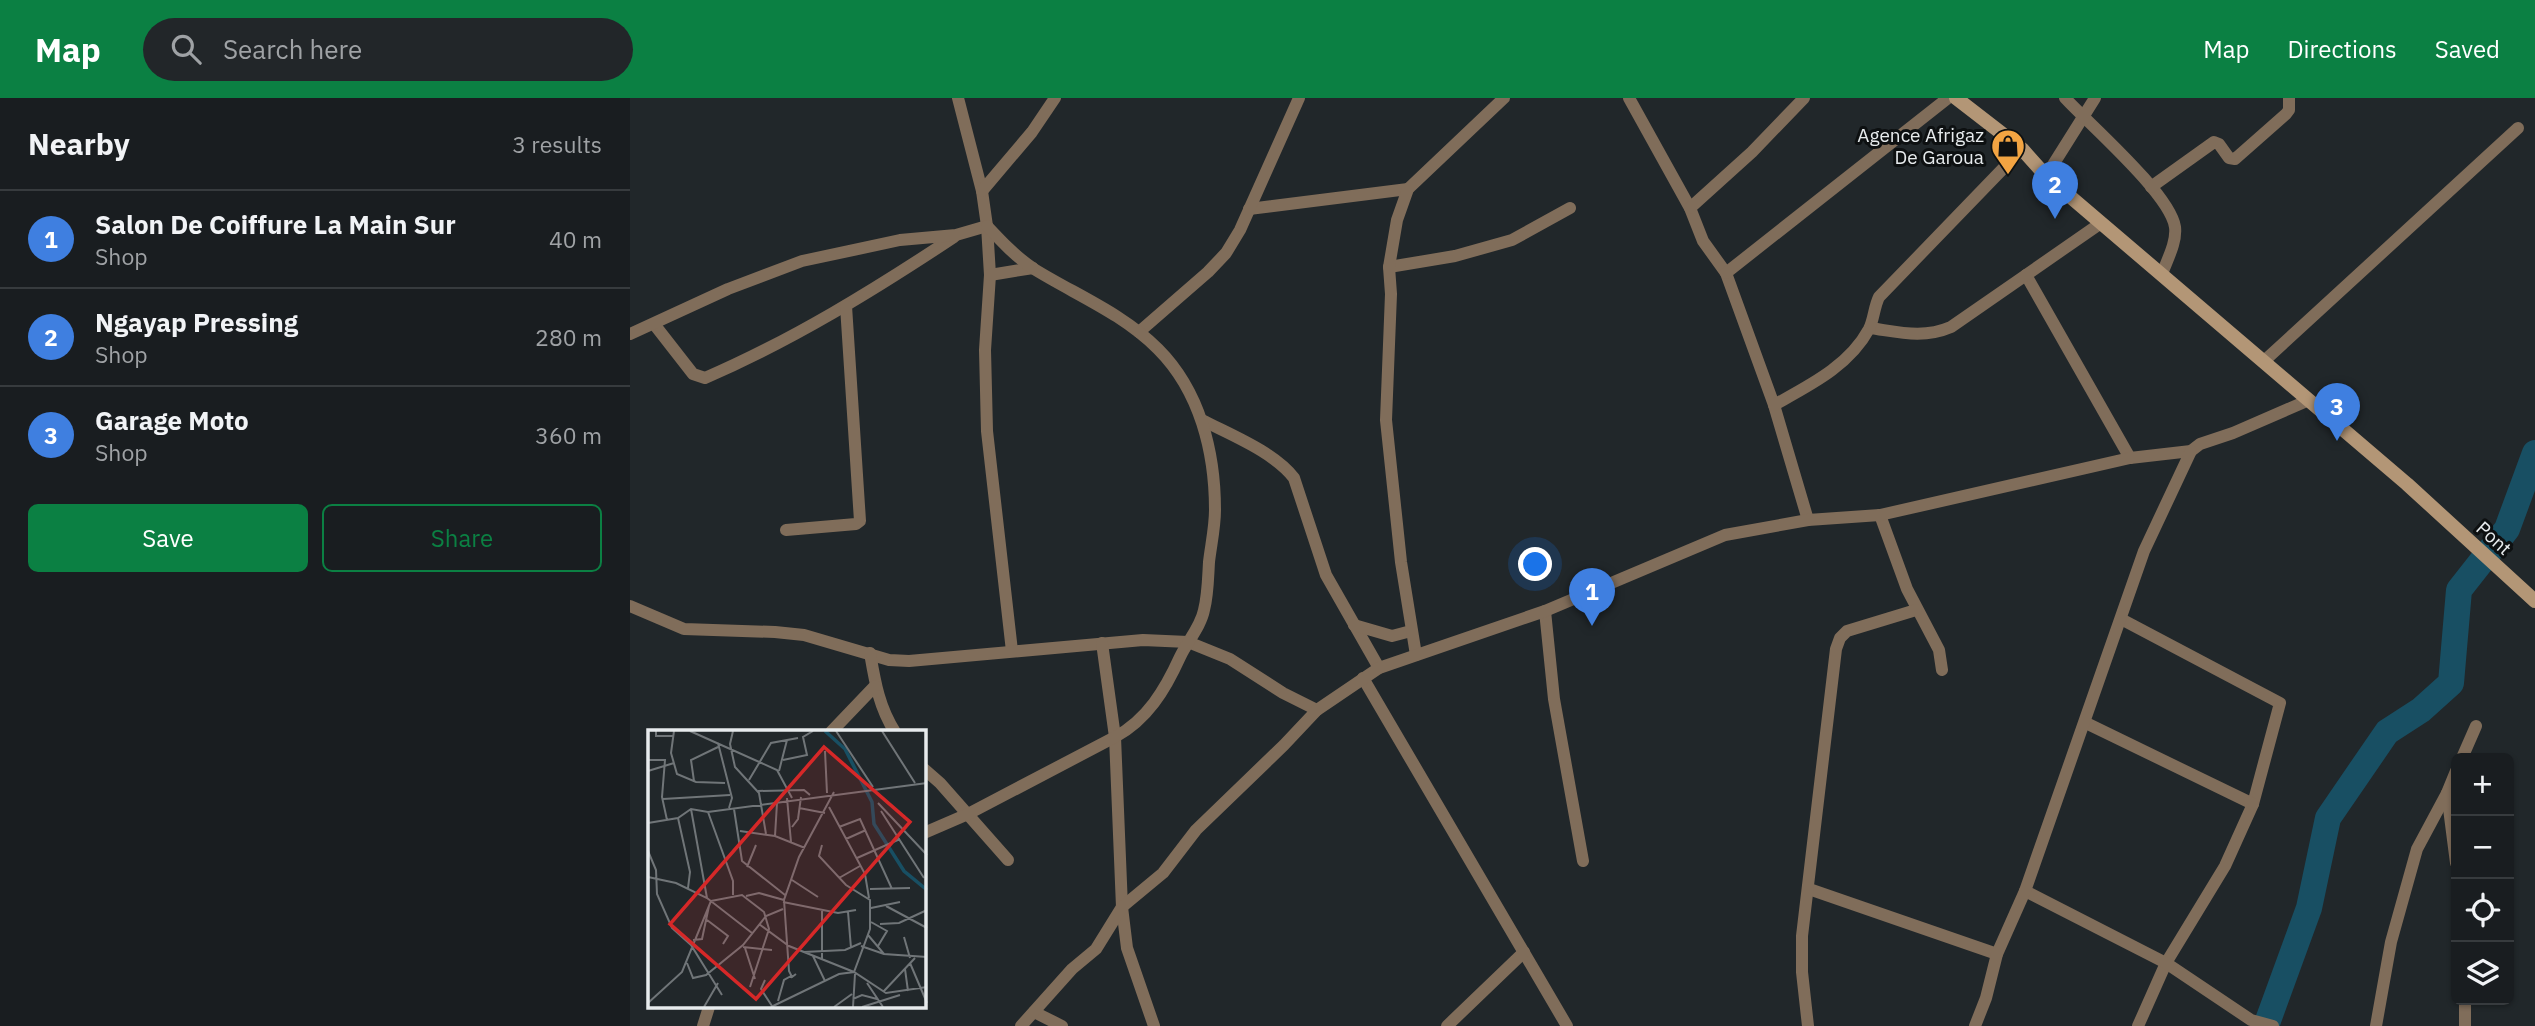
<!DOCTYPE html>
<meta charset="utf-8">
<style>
body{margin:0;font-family:"IBM Plex Sans",sans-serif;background:#222629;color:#f1f3f6}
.controls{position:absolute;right:21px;bottom:21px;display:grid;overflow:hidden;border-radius:10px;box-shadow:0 2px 5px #0004}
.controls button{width:63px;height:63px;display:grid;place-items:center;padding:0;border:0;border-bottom:2px solid #373b3e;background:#191d20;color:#f1f3f6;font:35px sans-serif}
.you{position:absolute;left:906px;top:467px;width:24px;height:24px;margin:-18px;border:5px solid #fff;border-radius:50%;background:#1a73e8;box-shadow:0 0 0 10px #1a73e833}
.badge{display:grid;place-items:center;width:46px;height:46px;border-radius:50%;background:#0b8043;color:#fff;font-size:23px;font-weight:700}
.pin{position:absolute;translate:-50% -58px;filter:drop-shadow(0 2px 4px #0008)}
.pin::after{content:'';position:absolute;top:37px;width:24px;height:21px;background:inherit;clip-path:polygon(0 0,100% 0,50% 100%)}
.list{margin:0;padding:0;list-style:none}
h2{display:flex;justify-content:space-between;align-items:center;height:91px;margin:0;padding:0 28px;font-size:30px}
h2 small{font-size:23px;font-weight:400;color:#9fa2a5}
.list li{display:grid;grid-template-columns:46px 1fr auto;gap:21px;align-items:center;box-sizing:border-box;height:98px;padding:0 28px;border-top:2px solid #373b3e}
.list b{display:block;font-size:26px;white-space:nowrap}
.list p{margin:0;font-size:23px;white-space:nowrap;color:#9fa2a5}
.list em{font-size:23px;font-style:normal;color:#9fa2a5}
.actions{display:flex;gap:14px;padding:21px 28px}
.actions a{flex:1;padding:16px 0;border:2px solid #0b8043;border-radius:10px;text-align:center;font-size:24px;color:#0b8043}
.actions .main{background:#0b8043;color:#fff}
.icon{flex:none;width:38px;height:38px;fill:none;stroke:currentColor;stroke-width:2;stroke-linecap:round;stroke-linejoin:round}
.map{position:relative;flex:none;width:1905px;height:928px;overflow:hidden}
header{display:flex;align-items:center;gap:42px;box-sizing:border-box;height:98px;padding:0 35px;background:#0b8043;color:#fff}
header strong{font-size:33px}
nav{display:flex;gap:38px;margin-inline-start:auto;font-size:24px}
.search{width:490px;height:63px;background:#222629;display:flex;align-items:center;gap:18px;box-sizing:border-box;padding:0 24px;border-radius:38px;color:#9fa2a5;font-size:26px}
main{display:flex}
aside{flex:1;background:#191d20}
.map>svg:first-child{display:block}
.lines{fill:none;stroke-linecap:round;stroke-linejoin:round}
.river{stroke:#184f63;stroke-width:26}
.minor{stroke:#806d5a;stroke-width:12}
.secondary{stroke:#b39676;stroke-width:14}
.labels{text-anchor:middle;stroke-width:6;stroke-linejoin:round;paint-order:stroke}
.poi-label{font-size:19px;fill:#e7ebed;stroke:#0d1011;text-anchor:end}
.street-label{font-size:19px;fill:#e7ebed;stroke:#0d1011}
.inset-river{fill:none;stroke:#184f63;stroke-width:3.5}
.inset-road{fill:none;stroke:#707578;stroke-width:2}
.view{fill:#d62828;fill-opacity:0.15;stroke:#d62828;stroke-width:3.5}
.inset-edge{fill:none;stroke:#e7ebed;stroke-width:3.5}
</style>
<header>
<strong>Map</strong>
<div class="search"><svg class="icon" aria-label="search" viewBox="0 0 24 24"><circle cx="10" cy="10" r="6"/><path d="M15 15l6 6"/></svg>Search here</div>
<nav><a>Map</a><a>Directions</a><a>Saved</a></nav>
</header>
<main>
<aside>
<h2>Nearby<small>3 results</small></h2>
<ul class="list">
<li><span class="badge" style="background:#3f7fe0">1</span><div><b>Salon De Coiffure La Main Sur</b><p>Shop</p></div><em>40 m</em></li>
<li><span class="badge" style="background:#3f7fe0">2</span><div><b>Ngayap Pressing</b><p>Shop</p></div><em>280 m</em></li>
<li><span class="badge" style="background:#3f7fe0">3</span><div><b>Garage Moto</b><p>Shop</p></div><em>360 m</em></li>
</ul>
<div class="actions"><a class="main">Save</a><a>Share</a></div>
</aside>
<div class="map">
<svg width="1905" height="928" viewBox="0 0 1905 928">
<rect width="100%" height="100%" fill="#21272a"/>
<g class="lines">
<path class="river" d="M1636,928L1679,810L1698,720L1757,634L1791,612L1821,585L1829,492L1877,431L1905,355"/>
<g class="minor">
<path d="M328,0L352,93L357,128L360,177L355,252L357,333L382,553"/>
<path d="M999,0L1060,110L1073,143L1096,175L1144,307L1178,422"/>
<path d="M1435,0C1460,27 1540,96 1545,129C1547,144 1537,162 1532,176"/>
<path d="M1416,78L1465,0"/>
<path d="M1521,89L1584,44L1589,46L1599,60L1605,61L1656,16L1659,12V0"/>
<path d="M352,93L402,34L425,0"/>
<path d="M1060,110L1122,54L1174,0"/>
<path d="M619,111L778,91"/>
<path d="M759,169L825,158L882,142L940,110"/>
<path d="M1096,175L1318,0"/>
<path d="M360,177L403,170"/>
<path d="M1396,177L1500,360"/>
<path d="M24,226L63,276L75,280C163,242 244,192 324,139"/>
<path d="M1240,230C1269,234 1293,241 1321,229L1471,125"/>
<path d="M509,234L578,174L596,155L610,132L669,0"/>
<path d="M0,236L98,191L172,163L270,142L326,137L357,128"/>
<path d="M1633,264L1888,30"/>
<path d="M1144,307C1180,287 1219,268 1239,231C1244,221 1244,209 1249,199L1392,51"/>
<path d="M572,322C601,337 644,354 664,380L696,477L749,570"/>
<path d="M1250,417L1277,491L1309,552L1312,572"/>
<path d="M156,432L226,426L230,423L216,208"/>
<path d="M0,508L54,531L145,534L174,537L259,562L279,563L513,542L558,544L600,561L653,595L687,612"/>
<path d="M915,513L924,601L953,763"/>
<path d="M1491,521L1650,605L1623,706L1595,768L1536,865L1508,928"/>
<path d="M724,527L762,538L781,533"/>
<path d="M472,545L485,639L492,809L497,850L524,928"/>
<path d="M240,555C245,584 249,609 265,634"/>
<path d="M786,557L771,464L756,322L761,196L759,169L767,122L778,91L874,0"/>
<path d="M733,580L937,928"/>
<path d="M1456,625L1623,706"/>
<path d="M201,634L245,588"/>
<path d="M1832,660L1846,628"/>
<path d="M294,671L310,685L378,762"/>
<path d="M1826,673L1817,695L1826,765"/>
<path d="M294,735L338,716L485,639C517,622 535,592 550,559C557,544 571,528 574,512C578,497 578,480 579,464C581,447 585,429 585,412C585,354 570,293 528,251C492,215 446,197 404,171C386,159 371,143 357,128"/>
<path d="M1179,791L1367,856"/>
<path d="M1395,793L1536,865L1621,922L1643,928"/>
<path d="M1835,902V928"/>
<path d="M404,914L432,928"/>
<path d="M73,928L79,909"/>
<path d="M391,928L442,871L466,851L492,809L533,775L566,732L654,647L687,612L749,570L915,513L1095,437L1178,422L1250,417L1500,360L1561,353L1570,346L1603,335L1679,302"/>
<path d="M817,928L894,854"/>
<path d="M1178,928L1172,874V838L1206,551L1210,540L1217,533L1286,512"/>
<path d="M1345,928L1356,900L1367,856L1395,793L1514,453L1561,353"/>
<path d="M1746,928L1761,844L1787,751L1817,695"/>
</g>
<path class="secondary" d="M1326,0L1392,51L1416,78L1777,386L1905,503"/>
</g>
<defs>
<g id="shop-pin" transform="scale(1.75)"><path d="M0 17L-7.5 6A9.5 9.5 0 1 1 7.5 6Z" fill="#f3a442" stroke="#0d1011"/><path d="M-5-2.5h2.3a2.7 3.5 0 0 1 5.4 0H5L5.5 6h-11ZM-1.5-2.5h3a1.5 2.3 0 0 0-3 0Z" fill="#111"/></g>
</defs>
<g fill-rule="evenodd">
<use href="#shop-pin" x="1378" y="48"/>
</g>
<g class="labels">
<g class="poi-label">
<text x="1354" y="44">Agence Afrigaz<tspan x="1354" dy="22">De Garoua</tspan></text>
</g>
<g class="street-label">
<text transform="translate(1864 440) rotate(42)" y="7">Pont</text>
</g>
</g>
<g transform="translate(18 632)">
<rect width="278" height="278" fill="#21272a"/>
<path class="inset-river" d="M177,1L197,19L224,72L226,94L256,141L279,160"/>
<path class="inset-road" d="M8,1V6H26M26,1L23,23L29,44L48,52L77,53M42,1L129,40L144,68M85,1L82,14L87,37L111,63L118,104M188,1L225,57M234,1L267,53M70,13L84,68L81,78M177,21L179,63M0,30H17L14,67L19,90M135,30L159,25L155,7L165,1M0,41L26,33M131,41L139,10M101,50L123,13L150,8M46,51L43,30L70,17M110,61L156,60L162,65M139,68L143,112M15,69L82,65M230,73L279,125M181,77L217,144L221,168M151,78L177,83M43,79L59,168M86,79L94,131L137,165M233,81L276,148M60,82L85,151V165M30,88L42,142L40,158M0,93L30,88L43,79L60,82L279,53M144,97L150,89L153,67M191,97L212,89L244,159M92,101L127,106L157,118M127,106L129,73M198,109L218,100M0,121L8,140L9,164L24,198L43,215L74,265M209,128L252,109M99,137L108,115M0,147L28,153L59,168L104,203M191,148L212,136M144,150L170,167M222,159L262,158M98,166L111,163L136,170M63,171L94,165L116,182L121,199L102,257M135,172L190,183L208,180M238,176L279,198M223,178L252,172M174,179V230M200,182L203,218M59,190L80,206L75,214M223,192L239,201L230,216M111,194L141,216L206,242L238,263L279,257M232,194L251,193L279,180M220,205L236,224L279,227M256,207L262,228M45,210L54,209L61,176M213,216L236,224M95,217L124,220M97,218L107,249M156,222L197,220L213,213M165,226L177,251M39,233L45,248L58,245L95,215L118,186L135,179M262,233L279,273M257,239L260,261M148,244L144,247L141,241L136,170L151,127L186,62M117,250L113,259L124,276M219,253L235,277M236,261L267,228M205,269L214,265L229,269M130,271L136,250L143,246M0,273L34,242L63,171M56,277L70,253M123,277L191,244L206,242L222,199V170L198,155L171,126L174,115M186,277L204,264M205,277L207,244M214,277L252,265"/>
<path class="view" d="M176,17L262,92L108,269L22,194Z"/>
<rect width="278" height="278" class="inset-edge"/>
</g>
</svg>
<div class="controls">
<button>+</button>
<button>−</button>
<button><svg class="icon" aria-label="locate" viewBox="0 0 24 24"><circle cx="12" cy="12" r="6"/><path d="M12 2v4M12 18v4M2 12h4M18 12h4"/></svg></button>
<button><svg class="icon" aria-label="layers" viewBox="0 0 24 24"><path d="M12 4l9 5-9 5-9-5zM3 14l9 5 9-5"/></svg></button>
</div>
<div class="you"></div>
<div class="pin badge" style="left:962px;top:528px;background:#3f7fe0">1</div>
<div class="pin badge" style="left:1425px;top:121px;background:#3f7fe0">2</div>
<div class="pin badge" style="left:1707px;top:343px;background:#3f7fe0">3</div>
</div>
</main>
